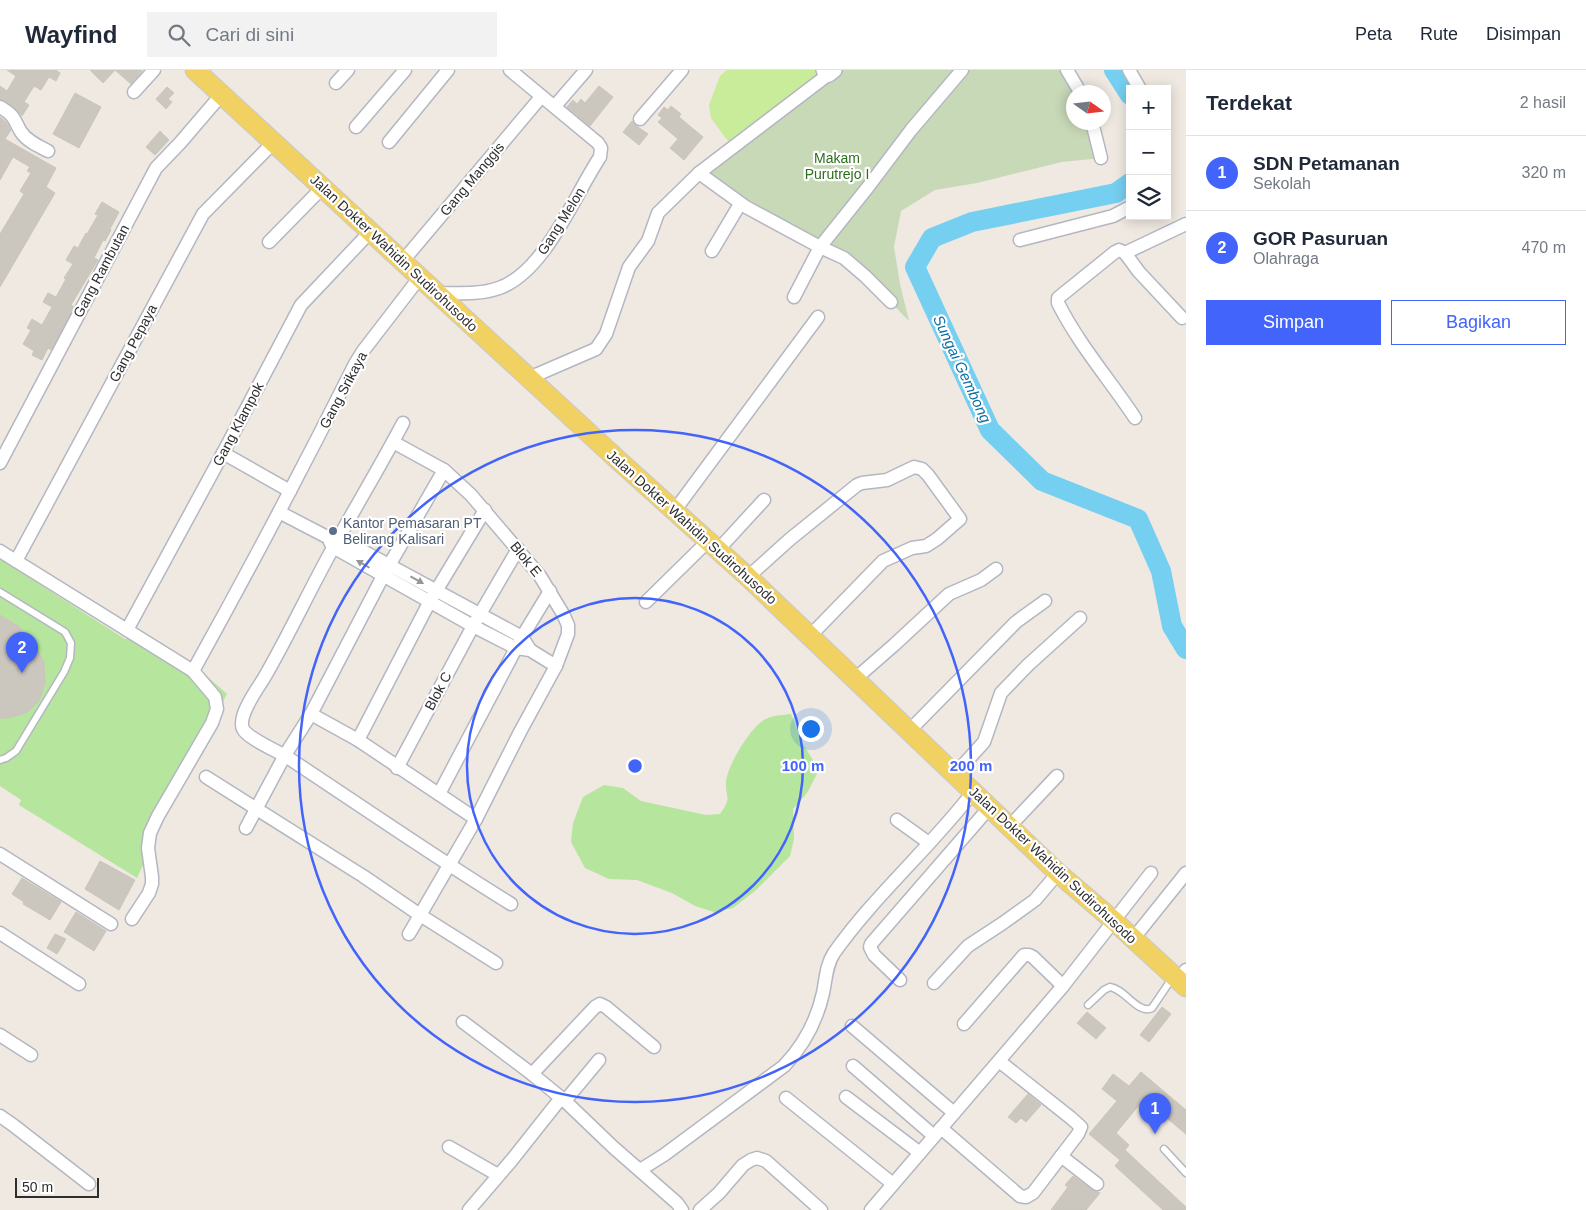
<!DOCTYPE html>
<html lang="id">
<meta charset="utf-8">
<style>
body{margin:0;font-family:Helvetica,sans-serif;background:#f2f2f3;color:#1f2937}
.controls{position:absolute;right:15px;top:15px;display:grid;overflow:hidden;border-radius:0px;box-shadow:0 2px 12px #0003}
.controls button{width:45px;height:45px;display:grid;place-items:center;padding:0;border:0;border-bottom:1px solid #e0e1e3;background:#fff;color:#1f2937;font:25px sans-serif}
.compass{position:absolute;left:1066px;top:15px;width:45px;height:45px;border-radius:50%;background:#fff;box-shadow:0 2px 12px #0003;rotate:104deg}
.scale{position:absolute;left:15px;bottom:12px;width:84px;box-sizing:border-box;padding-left:5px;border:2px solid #2e2e2e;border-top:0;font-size:14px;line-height:18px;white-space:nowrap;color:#2e2e2e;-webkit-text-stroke:4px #fff;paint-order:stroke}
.you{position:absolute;left:810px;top:658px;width:18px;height:18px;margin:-12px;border:4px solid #fff;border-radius:50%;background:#1a73e8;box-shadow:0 0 0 8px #1a73e833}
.badge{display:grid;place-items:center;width:32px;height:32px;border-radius:50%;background:#4264fb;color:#fff;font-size:16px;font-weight:700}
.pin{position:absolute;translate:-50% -41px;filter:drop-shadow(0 1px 2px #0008)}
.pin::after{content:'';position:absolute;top:26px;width:18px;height:15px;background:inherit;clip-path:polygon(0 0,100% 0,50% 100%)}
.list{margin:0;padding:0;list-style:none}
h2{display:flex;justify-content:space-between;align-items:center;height:65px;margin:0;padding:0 20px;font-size:21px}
h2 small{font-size:16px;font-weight:400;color:#747a83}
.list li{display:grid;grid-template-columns:32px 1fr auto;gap:15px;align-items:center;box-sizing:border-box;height:75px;padding:0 20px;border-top:1px solid #e0e1e3}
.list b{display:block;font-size:19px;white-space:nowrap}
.list p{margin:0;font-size:16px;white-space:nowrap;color:#747a83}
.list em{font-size:16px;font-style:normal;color:#747a83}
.actions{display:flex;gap:10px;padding:15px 20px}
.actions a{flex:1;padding:11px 0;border:1px solid #4264fb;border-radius:0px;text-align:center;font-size:18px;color:#4264fb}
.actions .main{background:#4264fb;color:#fff}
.icon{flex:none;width:28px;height:28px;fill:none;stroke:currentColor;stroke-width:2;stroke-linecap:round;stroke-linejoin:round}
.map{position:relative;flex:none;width:1186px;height:1140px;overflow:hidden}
header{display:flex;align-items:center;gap:30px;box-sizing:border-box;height:70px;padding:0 25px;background:#fff;border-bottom:1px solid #e0e1e3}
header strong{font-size:24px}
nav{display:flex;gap:28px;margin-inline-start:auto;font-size:18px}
.search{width:350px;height:45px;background:#f2f2f3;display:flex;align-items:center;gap:12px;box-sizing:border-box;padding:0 18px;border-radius:0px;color:#747a83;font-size:19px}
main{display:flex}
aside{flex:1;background:#fff}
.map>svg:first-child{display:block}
.green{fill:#b6e59e}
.cemetery{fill:#c8d9b8}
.pitch{fill:#c9ec9a}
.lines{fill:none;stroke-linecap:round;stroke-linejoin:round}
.river{stroke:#75cff0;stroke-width:20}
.building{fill:#cbc7bf;stroke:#cbc5ba}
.service-casing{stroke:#b4b7c1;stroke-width:9}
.minor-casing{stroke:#b4b7c1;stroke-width:15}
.tertiary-casing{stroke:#b4b7c1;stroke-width:18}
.primary-casing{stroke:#c9c9c9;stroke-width:21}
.service{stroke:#fff;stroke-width:6}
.minor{stroke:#fff;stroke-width:12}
.tertiary{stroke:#fff;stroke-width:15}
.primary{stroke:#f2d163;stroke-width:19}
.oneway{fill:#969696}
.ring{fill:none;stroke:#4264fb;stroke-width:2.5}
.service-dot{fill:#5c6f8a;stroke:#fff;stroke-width:2}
.labels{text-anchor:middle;stroke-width:4.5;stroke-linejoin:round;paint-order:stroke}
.park-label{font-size:14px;fill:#2c6e1b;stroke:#fff}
.street-label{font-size:14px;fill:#2e2e2e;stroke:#fff}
.service-label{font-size:14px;fill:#4e5e75;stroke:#fff;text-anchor:start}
.water-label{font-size:15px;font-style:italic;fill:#0d6fa3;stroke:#fff}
.centre{fill:#4264fb;stroke:#fff;stroke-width:2.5}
.ring-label{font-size:15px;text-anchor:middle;font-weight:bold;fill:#4264fb;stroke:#fff;stroke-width:4.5;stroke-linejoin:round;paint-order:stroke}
</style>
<header>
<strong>Wayfind</strong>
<div class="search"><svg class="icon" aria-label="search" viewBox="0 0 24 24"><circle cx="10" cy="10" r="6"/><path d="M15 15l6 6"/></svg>Cari di sini</div>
<nav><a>Peta</a><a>Rute</a><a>Disimpan</a></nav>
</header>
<main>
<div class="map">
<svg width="1186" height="1140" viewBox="0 0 1186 1140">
<rect width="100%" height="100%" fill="#efe9e1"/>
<g class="green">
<path d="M0,489L125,569H127L135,558L190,591L227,624L175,725L137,808L19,735L21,730L0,716Z"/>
<path d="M791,644L803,674L819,700L807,723L793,739L794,769L790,786L755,821L733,838L714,842L695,836L672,823L637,810L609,809L585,798L571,772L573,753L583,727L604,715L623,718L641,731L706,745L720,744C733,726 725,729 726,711C728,695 752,653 768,648C775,645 784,645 791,644Z"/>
</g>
<path class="cemetery" d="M824,0H1067L1074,22V52L1092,53L1101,88L1062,92L977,113L935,120L901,141L894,177L900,214L909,251L865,206L699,103Z"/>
<path class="pitch" d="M727,0H824L733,77L724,66L711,48L709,35L720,6Z"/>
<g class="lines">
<g class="river">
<path d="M1114,0L1130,25"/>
<path d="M1130,113L1116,123L972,152L932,168L915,197L990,360L1042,411L1138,449L1161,501L1172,556L1186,579"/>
</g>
</g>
<g class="building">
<path d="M7,0H56L60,3L56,11L49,7L41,20L34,16L24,32L29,35L22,46L13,36L0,29V16L7,21L16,6Z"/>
<path d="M90,0H115L103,13Z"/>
<path d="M115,0H141L142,1L131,14Z"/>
<path d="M599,16L613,27L590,56L567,37L573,30L577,34L581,29L585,33Z"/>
<path d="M167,17L174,23L168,29L172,32L166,39L156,29Z"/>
<path d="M75,23L101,37L79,78L53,64Z"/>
<path d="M671,36L681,44L679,47L703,67L684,90L670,78L678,69L658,52L662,48L658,45L664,37L668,40Z"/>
<path d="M0,47L6,52L11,60L5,69L56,98L46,117L55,123L0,217V164L24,124L20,121L31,103L27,101L30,97L13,87L0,110Z"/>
<path d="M632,51L635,55L648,64L639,75L623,62Z"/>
<path d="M160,61L169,70L155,85L146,77Z"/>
<path d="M102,132L119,142L110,159L111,160L105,171L103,170L94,188L98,190L71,235L74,237L51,280L48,278L42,290L32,285L34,281L23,274L31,260L27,258L32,249L42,255L52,237L43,232L48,223L56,227L66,209L64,208L73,194L66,190L74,176L78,178L86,163L87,164L98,145L95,144Z"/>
<path d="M0,545L18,556L34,575L44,592L45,613L39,631L26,643L8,648H0Z"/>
<path d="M100,791L135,810L119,840L85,819Z"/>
<path d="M22,808L61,832L50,850L23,834L24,832L12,824Z"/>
<path d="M76,842L106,861L94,881L64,862Z"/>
<path d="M55,864L66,869L57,884L47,878Z"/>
<path d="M1162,937L1171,944L1149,972L1140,965Z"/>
<path d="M1087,942L1106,958L1096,969L1077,953Z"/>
<path d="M1141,1002L1186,1040V1064L1144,1029L1116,1063L1129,1075L1125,1080L1186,1137V1140H1163L1115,1096L1120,1090L1089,1064L1117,1031L1102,1019L1113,1004L1129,1016Z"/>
<path d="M1028,1024L1041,1035L1026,1052L1021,1048L1016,1053L1008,1047Z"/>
<path d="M1073,1106L1092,1120L1100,1123L1086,1140H1051L1068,1117L1065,1115Z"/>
</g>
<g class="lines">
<g class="service-casing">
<g id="service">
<path d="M0,522L65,562L71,573L70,588L64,602L16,681L6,688L0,690"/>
<path d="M1088,935L1104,920L1110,917C1125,919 1138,945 1152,938L1173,907"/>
<path d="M1164,1079L1186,1103"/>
</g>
</g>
<g class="minor-casing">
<g id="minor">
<path d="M1067,0L1080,22"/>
<path d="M1129,0L1140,19"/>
<path d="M336,13L348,0"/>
<path d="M134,22L154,0"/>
<path d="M555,36L586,0"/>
<path d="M0,37C15,46 13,48 21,62C27,71 38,76 48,81"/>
<path d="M640,49L682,0"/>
<path d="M1092,52L1101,88"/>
<path d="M356,57L405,0"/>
<path d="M389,72L448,0"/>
<path d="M699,103L746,137L820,177L868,117L911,60L962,0"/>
<path d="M1020,170L1113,146L1130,137"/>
<path d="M269,172L323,117"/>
<path d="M712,181L740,134"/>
<path d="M1125,183L1186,154"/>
<path d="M402,192L541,27"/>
<path d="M438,223C458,223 480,225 499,218C545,202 574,126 600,87L601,78L598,73L510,0"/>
<path d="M794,227L820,177L844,188L865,206L891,232"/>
<path d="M529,308L596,279L606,264L629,197L648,171L658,143L699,103L829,4"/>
<path d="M1135,348C1110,310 1079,275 1058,233V228L1115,182L1119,180L1125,183L1139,202L1182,248"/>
<path d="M403,353C381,395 356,436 333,478C309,521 289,565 264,608C258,618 237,646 243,659C248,669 280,682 290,689C364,738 436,788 511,834"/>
<path d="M393,372L444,400L471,425L540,506L563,544L568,555V564L556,596L520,662L476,749L409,864"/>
<path d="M223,383L290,421"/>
<path d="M0,393L156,98L180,73L222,24"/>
<path d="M675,440L818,247"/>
<path d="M279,442L327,467L339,468L522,567L530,580"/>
<path d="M330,472L333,477L473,556L516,578L530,580L556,596"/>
<path d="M718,480L764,430"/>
<path d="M0,481L193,601L215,627L217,639L212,653L158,746L150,763L148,778L152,807V814L149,823L132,849"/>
<path d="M16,491L203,144L274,72"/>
<path d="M748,507L789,470L857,415L862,413L887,410L914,397L922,399L928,405L960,449L937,469L926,476L912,478L883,491L809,567"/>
<path d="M646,532L708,471"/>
<path d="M127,560L223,383L301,235L370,162"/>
<path d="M193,601C249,500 303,398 355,294L363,281L420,207"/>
<path d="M855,609L894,575L949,524L981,510L996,499"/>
<path d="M311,644L358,670L476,749"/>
<path d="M909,661L1016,552L1045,531"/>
<path d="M358,670L430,531L485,440"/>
<path d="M397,698L473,556L518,479"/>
<path d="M955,704L984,672L1001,623L1028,595L1080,548"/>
<path d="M206,707L363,806L420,845L496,893"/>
<path d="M439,724L522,567L550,521"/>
<path d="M897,750L929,773"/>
<path d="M1009,757L1057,706"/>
<path d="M246,758L285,685L311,644L383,506L444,400"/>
<path d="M0,784L111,854"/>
<path d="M0,863L79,914"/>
<path d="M1133,869L1186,803"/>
<path d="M900,910L874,885L870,877L871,874L989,738"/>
<path d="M1178,910L1186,900"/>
<path d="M934,913L968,876L1003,853L1035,830L1058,803"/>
<path d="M463,952L532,1004L565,1031L613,1077L677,1133L682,1140"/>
<path d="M964,954L1024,885H1029L1033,887L1063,916"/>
<path d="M852,956L954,1043"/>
<path d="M0,965L31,985"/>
<path d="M853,996L934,1066"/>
<path d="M532,1004L595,937L600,934L606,937L654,977"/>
<path d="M846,1027L920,1083"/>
<path d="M786,1028L893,1114"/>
<path d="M565,1031L599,990"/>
<path d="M0,1046L13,1055L89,1114"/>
<path d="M941,1058L1020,1126L1026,1127L1033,1123L1078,1064L1081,1057L1071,1048L999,991"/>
<path d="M449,1077L498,1105"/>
<path d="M1061,1086L1097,1114"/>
<path d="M640,1100L664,1085L784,996C803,976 817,950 823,923C826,909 826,895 834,883C875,825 930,778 973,722"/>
<path d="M469,1140L511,1091L561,1028"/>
<path d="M700,1140L719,1123L743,1095L751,1090L757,1088L766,1091L821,1140"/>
<path d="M871,1140L1063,916L1151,803"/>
</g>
</g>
<g class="tertiary-casing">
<path id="tertiary" d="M824,0L829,4L834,0"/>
</g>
<g class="primary-casing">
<path id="primary" d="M195,0L618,390L748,507L1058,803L1114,851L1186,917"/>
</g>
<use href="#service" class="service"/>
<use href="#minor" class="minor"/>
<use href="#tertiary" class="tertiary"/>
<use href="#primary" class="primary"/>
</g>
<defs><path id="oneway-solid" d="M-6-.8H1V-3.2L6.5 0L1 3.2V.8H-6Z" transform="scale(1.25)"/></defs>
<g class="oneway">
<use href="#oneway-solid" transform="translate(363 494) rotate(-150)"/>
<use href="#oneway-solid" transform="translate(417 510) rotate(29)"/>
</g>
<g class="ring">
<circle cx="635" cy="696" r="168"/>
<circle cx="635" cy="696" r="336"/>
</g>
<circle class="service-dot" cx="333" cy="461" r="5"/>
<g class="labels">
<g class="park-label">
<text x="837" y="93">Makam<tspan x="837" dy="16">Purutrejo I</tspan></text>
</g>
<g class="street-label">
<text transform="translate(472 109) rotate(-50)" y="5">Gang Manggis</text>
<text transform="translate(561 151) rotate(-58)" y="5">Gang Melon</text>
<text transform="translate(394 183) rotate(43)" y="5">Jalan Dokter Wahidin Sudirohusodo</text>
<text transform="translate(101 201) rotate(-62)" y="5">Gang Rambutan</text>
<text transform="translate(133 273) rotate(-62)" y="5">Gang Pepaya</text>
<text transform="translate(343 320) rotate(-62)" y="5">Gang Srikaya</text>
<text transform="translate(238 354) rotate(-62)" y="5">Gang Klampok</text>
<text transform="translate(692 457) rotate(42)" y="5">Jalan Dokter Wahidin Sudirohusodo</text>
<text transform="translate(526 489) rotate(51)" y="5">Blok E</text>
<text transform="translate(438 621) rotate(-62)" y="5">Blok C</text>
<text transform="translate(1053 795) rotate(43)" y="5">Jalan Dokter Wahidin Sudirohusodo</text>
</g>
<g class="service-label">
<text x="343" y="458">Kantor Pemasaran PT<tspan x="343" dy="16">Belirang Kalisari</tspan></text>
</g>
<g class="water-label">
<text transform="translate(962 299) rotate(65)" y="5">Sungai Gembong</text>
</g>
</g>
<circle cx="635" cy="696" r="8" class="centre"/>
<g class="ring-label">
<text x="803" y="701">100 m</text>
<text x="971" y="701">200 m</text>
</g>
</svg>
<div class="controls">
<button>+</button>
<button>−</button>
<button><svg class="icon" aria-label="layers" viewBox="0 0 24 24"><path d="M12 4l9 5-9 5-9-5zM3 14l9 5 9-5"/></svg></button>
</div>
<svg class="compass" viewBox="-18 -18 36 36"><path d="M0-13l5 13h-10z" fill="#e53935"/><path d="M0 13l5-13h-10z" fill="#747a83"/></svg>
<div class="scale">50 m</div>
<div class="you"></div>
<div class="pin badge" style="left:1155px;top:1064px">1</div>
<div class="pin badge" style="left:22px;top:603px">2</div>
</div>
<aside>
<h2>Terdekat<small>2 hasil</small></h2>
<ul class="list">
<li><span class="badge">1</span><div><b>SDN Petamanan</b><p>Sekolah</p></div><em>320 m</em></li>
<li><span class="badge">2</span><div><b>GOR Pasuruan</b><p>Olahraga</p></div><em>470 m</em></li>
</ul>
<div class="actions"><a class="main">Simpan</a><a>Bagikan</a></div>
</aside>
</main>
